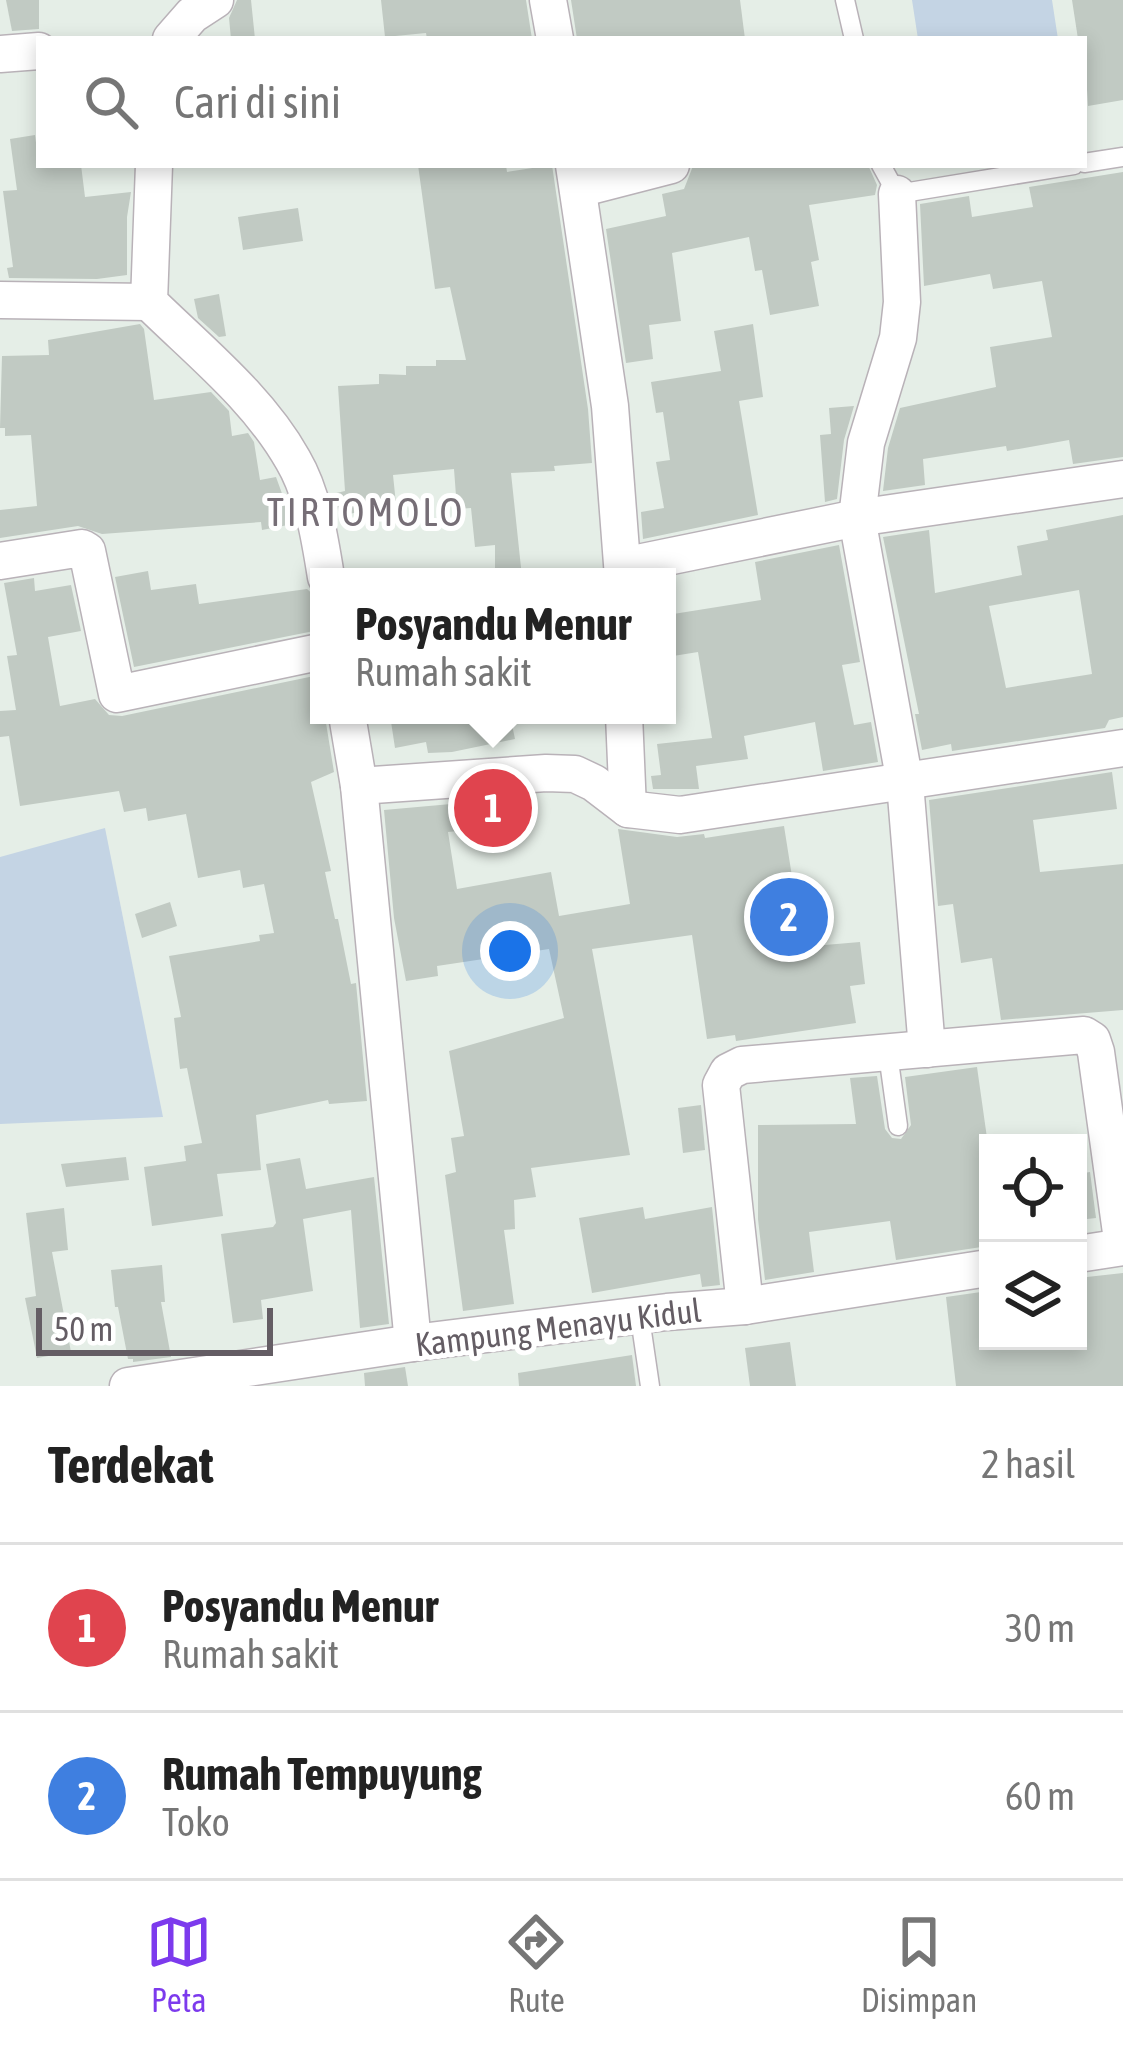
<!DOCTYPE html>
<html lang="id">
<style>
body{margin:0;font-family:"Asap Condensed",sans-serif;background:#f2f2f2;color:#222}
.controls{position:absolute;right:36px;bottom:36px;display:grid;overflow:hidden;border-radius:0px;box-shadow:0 6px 18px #0003}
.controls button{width:108px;height:108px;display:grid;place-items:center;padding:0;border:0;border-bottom:3px solid #e0e0e0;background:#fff;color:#222;font:60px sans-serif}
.scale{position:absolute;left:36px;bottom:30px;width:237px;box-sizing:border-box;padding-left:12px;border:6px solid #645d64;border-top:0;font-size:33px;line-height:42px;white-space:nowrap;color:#645d64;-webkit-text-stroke:9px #fff;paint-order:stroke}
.you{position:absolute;left:510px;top:951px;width:42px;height:42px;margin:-30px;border:9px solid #fff;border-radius:50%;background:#1a73e8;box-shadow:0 0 0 18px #1a73e833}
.badge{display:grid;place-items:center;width:78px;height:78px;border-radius:50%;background:#7c3aed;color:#fff;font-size:39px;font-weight:700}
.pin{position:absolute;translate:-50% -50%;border:6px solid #fff;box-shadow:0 3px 12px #0006}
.popup{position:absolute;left:310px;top:568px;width:366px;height:156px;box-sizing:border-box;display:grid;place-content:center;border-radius:0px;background:#fff;filter:drop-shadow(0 3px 9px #0005);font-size:39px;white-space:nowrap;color:#767676}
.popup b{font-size:45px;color:#222}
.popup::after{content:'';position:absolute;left:50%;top:100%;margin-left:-24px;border:24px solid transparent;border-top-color:#fff}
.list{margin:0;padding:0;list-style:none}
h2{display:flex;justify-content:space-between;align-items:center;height:156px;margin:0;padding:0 48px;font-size:51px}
h2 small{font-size:39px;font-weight:400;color:#767676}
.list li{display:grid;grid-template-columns:78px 1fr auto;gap:36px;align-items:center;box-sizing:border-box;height:168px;padding:0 48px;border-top:3px solid #e0e0e0}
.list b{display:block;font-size:45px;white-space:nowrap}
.list p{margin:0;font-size:39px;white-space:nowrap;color:#767676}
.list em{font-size:39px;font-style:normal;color:#767676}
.icon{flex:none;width:66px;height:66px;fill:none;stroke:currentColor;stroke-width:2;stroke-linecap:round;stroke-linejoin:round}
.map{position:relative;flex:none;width:1123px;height:1386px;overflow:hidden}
.search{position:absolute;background:#fff;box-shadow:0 6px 18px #0003;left:36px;right:36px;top:36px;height:132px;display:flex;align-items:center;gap:30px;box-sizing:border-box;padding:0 42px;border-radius:0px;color:#767676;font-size:45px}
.sheet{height:492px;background:#fff}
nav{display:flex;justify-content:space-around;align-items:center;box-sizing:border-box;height:168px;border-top:3px solid #e0e0e0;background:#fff;font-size:33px;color:#767676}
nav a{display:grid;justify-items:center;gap:6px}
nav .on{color:#7c3aed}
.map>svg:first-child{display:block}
.green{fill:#c4d4e4}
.building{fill:#c1cac3;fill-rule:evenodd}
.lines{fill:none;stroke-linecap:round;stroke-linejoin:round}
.lane-casing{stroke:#b9b2b8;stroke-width:21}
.street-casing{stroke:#b9b2b8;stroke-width:39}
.lane{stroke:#fff;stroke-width:18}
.street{stroke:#fff;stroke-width:36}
.labels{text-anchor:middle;stroke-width:10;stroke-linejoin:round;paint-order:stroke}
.street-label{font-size:33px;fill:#645d64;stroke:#fff}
.quarter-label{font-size:39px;letter-spacing:3px;fill:#766e76;stroke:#fff}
</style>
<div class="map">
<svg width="1123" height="1386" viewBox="0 0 1123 1386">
<rect width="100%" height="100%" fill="#e5eee7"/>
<g class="green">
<path d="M912,0H1052L1058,39H918Z"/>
<path d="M105,828L163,1117L0,1124V857Z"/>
</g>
<g class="building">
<path d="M6,0H39V29L12,31Z"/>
<path d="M237,0H251L255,39H231L229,18Z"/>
<path d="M381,0H526L532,39H427L426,33L385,37Z"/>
<path d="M571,0H740L745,39H577Z"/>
<path d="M1072,0H1123V100L1088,106L1084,39H1078Z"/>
<path d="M35,135L39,165H81L85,197L131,192L127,217V275L97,279L9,278L7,268L13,267L3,191L17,190L10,139Z"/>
<path d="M418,165H506L507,172L552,165L588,409L592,463L554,466L555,471L511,473L522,577H495V545L475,547L471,508L457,509L454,469L393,475L396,504L340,516L332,494L345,491L338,386L379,384V374L406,375V366H436V360H466L450,287L435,289Z"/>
<path d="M868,165L877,185L875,195L809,205L819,260L811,262L819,306L770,315L762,270L755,271L749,237L672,253L681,321L649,325L653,359L626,363L606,229L666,216L662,194L684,189L693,166Z"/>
<path d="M1123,172V457L1073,464L1069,440L1007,451L1006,446L923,459L925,485L883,491L888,448L900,408L996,387L990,347L1052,337L1042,281L993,289L990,274L924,286L920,204L969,196L972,217L1033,207L1029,187Z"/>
<path d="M298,208L303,241L243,250L238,217Z"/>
<path d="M219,294L226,336L219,337L198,318L194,299Z"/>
<path d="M140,324L144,329L154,400L211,392L229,411L232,436L248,433L254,442L260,480L276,477L293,524L262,530L261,522L102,534L78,526L0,538V510L37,506L31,435L5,436V428H0L2,356L49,355L48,340Z"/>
<path d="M753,324L763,397L739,401L758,515L643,539L641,512L664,508L656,462L670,460L663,412L656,413L651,382L721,371L714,331Z"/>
<path d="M854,406L844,440L837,499L825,502L820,435L831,434L829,408Z"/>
<path d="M1123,515V717L1109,720L1105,728L952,751L951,744L922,750L915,714H919L883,537L929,530L935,593L1022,575L1017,546L1048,540L1046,530ZM1079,590L1092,674L1006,688L989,606Z"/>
<path d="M839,545L860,662L842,665L854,725L871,722L878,762L823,771L815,722L744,736L748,759L696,766L699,789H653L651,776L661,775L657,744L712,738L698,652L667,657V615L761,600L755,562Z"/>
<path d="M148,571L151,590L196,584L199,604L307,589L317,598L319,630L134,667L115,577Z"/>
<path d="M34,578L35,591L71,585L81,631L48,637L60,706L95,699L109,715L122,716L319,675V724L326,723L334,772L311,782L331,871L325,872L335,919H338L351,984L356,983L367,1101L329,1104L328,1100L256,1115L261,1170L217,1174L223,1216L152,1226L144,1167L186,1161L184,1146L202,1143L187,1068L180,1069L174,1018L181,1017L169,956L260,941L259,935L274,933L264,884L243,888L240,870L198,878L186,814L148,821L146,808L124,812L119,791L20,806L9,736L0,737V711L16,710L7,656L17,655L4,583Z"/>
<path d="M390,715H510L515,739L452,752L428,753L426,742L395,748Z"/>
<path d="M1112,772L1117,809L1033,820L1040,872L1123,864V1010L1001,1020L992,958L961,963L953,904L938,906L929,800Z"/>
<path d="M528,797L530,824L448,832L457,889L551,872L559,916L630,904L618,829L677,837L704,834L705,838L784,826L797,908L807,907L813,946L860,942L865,984L850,986L856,1023L736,1041L735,1035L707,1039L692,935L592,949L630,1155L531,1168L536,1197L514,1200L515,1229L504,1230L514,1304L463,1311L445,1175L456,1172L451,1138L464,1136L449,1051L564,1018L549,949L437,966L438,976L406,981L394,918L384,810Z"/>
<path d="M170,902L177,926L142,938L135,914Z"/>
<path d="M977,1067L988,1145V1246L896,1260L890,1221L809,1232L814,1272L765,1280L758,1219V1125L856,1124L850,1078L877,1076L885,1129L892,1138L901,1139L911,1125L905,1077Z"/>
<path d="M701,1105L705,1150L683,1153L678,1108Z"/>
<path d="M126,1157L129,1180L66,1187L61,1164Z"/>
<path d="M300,1158L306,1189L374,1177L389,1324L360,1328L351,1210L303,1219L313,1291L261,1300L263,1319L233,1323L221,1234L273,1227L276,1223L266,1164Z"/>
<path d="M1090,1172L1096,1218L1078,1220V1174Z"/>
<path d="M643,1207L645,1219L712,1207L720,1285L702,1287L700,1274L592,1293L579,1218Z"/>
<path d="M64,1208L68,1250L52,1252L71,1352L37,1358L25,1298L36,1296L26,1213Z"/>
<path d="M162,1265L165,1302H161L171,1357L133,1362V1359H128L118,1307H115L111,1270Z"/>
<path d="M1123,1273V1386H956L946,1297L988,1291V1341H1078V1278Z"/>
<path d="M790,1342L796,1386H750L745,1348Z"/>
<path d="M632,1355L636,1386H519L518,1373Z"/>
<path d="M405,1367L408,1386H365L364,1373Z"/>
</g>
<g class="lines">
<g class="lane-casing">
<g id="lane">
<path d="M845,0L854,39"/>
<path d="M1084,163L1123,157"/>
<path d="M881,165L897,194L1074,165"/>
<path d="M888,1054L898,1126"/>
<path d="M640,1318L650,1386"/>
</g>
</g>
<g class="street-casing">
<g id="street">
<path d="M548,0L555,39"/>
<path d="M171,39L192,15L215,0"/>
<path d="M0,54L39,51"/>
<path d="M154,165L149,302C200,352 258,398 293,460C313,494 320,539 326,577"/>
<path d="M574,165L610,406L623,577"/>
<path d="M578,189L671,165"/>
<path d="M897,194L902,302L898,338L866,443L857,518L905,783L927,1049"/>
<path d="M0,300L149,302"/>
<path d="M0,561L82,548L87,551L117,694L319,652"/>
<path d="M623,566L857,518L1123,479"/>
<path d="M347,715L359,786L413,1343"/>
<path d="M624,715L628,809"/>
<path d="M359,786L546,773L575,774L594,783L628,809L680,815L1123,748"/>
<path d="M1078,1254L1123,1247"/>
<path d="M745,1306L721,1085L728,1072L742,1065L1084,1035L1092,1040L1096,1052L1123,1247"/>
<path d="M128,1386L413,1343L667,1312L745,1306L988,1268"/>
</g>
</g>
<use href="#lane" class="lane"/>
<use href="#street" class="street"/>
</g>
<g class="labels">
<g class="street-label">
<text transform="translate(558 1327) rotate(-7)" y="12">Kampung Menayu Kidul</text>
</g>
<g class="quarter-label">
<text x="366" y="526">TIRTOMOLO</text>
</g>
</g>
</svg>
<div class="controls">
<button><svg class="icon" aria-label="locate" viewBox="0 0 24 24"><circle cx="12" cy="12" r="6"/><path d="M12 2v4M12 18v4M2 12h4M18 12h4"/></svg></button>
<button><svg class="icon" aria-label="layers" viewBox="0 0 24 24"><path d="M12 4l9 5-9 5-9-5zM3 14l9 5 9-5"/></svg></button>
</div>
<div class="scale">50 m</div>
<div class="you"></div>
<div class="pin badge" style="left:493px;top:808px;background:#e0444e">1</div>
<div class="popup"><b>Posyandu Menur</b>Rumah sakit</div>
<div class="pin badge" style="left:789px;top:917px;background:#3f7fe0">2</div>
<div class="search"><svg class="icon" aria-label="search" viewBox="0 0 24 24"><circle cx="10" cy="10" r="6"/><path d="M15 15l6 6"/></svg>Cari di sini</div>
</div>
<section class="sheet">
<h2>Terdekat<small>2 hasil</small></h2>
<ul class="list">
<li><span class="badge" style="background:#e0444e">1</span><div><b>Posyandu Menur</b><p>Rumah sakit</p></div><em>30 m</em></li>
<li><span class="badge" style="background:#3f7fe0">2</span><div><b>Rumah Tempuyung</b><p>Toko</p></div><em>60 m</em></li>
</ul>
</section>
<nav>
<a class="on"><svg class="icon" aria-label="map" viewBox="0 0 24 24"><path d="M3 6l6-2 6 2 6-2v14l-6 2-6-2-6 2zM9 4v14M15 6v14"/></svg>Peta</a>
<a><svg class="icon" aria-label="directions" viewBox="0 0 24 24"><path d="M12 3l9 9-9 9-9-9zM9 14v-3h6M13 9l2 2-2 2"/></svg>Rute</a>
<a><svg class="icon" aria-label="saved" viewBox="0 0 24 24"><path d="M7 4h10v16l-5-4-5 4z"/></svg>Disimpan</a>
</nav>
